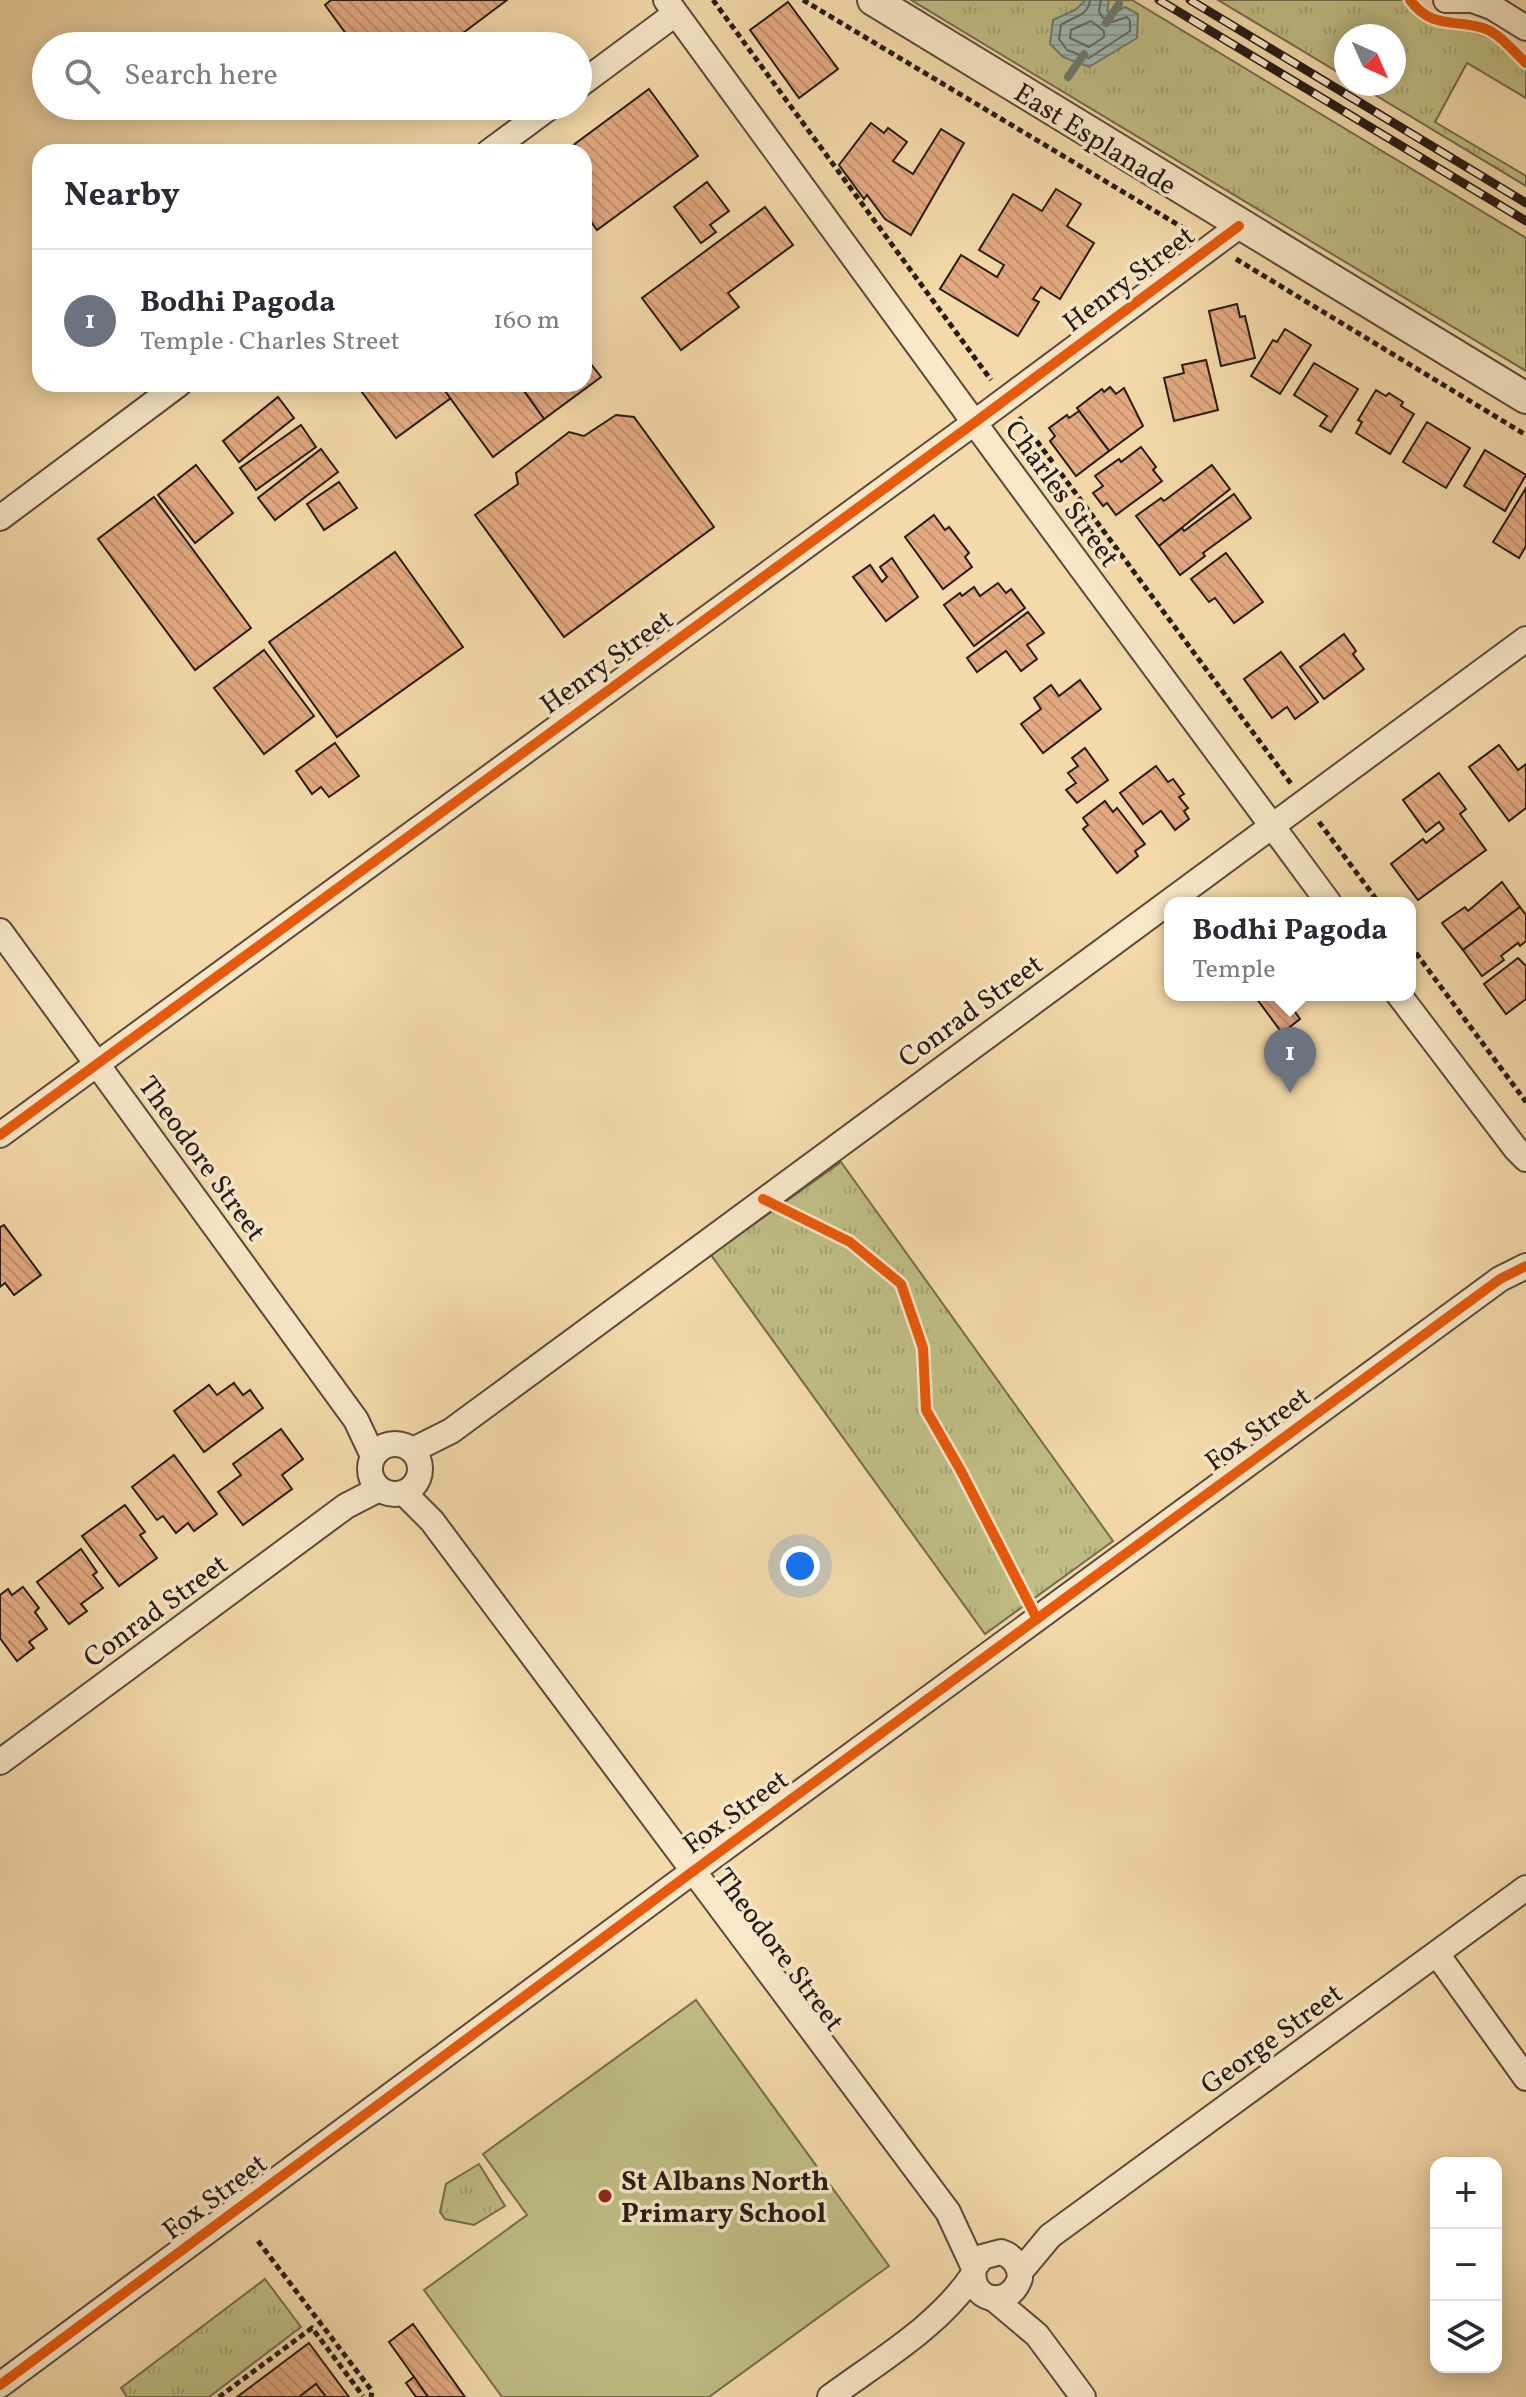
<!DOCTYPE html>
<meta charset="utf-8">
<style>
body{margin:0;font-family:Vollkorn,serif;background:#f2f2f3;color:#2b2b33}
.controls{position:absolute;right:24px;bottom:24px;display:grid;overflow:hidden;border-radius:16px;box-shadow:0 4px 20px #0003}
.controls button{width:72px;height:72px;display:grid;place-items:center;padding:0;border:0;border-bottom:2px solid #e1e1e2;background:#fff;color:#2b2b33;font:40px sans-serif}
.compass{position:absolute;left:1334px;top:24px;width:72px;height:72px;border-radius:50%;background:#fff;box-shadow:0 4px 20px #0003;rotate:135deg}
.you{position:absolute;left:800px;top:1566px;width:28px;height:28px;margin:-20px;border:6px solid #fff;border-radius:50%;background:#1a73e8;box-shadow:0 0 0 12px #1a73e833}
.badge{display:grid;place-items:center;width:52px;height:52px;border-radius:50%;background:#1a73e8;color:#fff;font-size:26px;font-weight:700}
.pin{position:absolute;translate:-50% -66px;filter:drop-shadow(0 2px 4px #0008)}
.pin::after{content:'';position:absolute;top:42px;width:28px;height:24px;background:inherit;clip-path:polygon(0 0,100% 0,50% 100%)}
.popup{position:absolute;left:1164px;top:897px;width:252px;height:104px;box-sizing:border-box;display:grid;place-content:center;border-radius:16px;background:#fff;filter:drop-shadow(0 2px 6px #0005);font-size:26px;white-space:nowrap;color:#7c7c81}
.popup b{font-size:30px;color:#2b2b33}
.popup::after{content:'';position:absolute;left:50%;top:100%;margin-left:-16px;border:16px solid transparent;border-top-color:#fff}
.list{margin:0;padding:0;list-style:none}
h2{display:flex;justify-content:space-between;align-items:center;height:104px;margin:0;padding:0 32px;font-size:34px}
h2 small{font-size:26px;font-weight:400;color:#7c7c81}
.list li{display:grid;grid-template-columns:52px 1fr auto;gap:24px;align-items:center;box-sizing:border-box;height:144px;padding:0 32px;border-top:2px solid #e1e1e2}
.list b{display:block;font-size:30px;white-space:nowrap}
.list p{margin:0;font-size:26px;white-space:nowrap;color:#7c7c81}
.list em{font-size:26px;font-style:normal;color:#7c7c81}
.icon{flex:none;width:44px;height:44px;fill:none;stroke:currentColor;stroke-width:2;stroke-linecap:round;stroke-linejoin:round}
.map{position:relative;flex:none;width:1526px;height:2397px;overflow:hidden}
.search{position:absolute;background:#fff;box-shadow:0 4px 20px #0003;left:32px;top:32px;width:560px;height:88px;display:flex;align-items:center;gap:20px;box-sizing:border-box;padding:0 28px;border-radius:44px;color:#7c7c81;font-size:30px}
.panel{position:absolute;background:#fff;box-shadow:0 4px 20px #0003;left:32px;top:144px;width:560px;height:248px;border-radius:24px}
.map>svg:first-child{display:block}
.grass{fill:url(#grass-tufts);stroke:#736c4e;stroke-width:2}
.garden{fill:#c0be85;stroke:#736c4e;stroke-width:2}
.water{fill:url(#water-rules);stroke:#6e7a73;stroke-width:2}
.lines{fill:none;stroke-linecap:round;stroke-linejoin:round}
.shore{stroke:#626a64;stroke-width:2}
.stream{stroke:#6e7a73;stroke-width:8}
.building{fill:url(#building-back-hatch);stroke:#261b16;stroke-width:2}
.minor-casing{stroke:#5a4b3b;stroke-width:28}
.tertiary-casing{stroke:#5a4b3b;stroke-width:34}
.path{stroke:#261b16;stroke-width:5;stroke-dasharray:6 4;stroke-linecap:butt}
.minor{stroke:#f8e7c8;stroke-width:24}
.tertiary{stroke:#f8e7c8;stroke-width:30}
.rail-casing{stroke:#261b16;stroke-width:9}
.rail{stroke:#f8e7c8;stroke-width:6;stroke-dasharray:18;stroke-linecap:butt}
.cycleway-casing{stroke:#f8e7c8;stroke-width:15}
.cycleway{stroke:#e8590c;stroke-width:10}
.poi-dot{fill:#8f2418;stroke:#f8e7c8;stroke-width:3}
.labels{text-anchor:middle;stroke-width:7;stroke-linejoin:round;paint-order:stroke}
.street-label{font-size:28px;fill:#261b16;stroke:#f8e7c8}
.poi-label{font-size:28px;font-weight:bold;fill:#261b16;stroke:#f8e7c8;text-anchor:start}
</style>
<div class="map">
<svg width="1526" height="2397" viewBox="0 0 1526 2397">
<defs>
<pattern id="grass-tufts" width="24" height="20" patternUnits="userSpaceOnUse" patternTransform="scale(2)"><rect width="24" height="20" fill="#c0be85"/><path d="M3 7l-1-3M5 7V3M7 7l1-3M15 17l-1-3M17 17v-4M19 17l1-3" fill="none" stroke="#a5a372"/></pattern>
<pattern id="water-rules" width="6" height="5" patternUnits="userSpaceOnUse" patternTransform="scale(2)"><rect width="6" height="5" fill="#9eb9b1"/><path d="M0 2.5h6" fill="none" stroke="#889e98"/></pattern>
<pattern id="building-back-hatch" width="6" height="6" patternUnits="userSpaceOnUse" patternTransform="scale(2)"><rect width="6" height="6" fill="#e4aa82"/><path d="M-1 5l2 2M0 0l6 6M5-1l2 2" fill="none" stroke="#c39270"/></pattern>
</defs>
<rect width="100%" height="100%" fill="#f4daaa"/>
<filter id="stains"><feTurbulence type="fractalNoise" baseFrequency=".0025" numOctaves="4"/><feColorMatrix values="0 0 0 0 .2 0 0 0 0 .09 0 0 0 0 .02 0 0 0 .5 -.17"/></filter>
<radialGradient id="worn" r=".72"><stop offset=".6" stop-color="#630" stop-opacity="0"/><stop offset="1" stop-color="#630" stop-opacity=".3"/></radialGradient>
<g class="grass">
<path d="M911,0H1132L1526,238V371Z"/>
<path d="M1218,0H1406C1432,38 1450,23 1485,36C1500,41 1514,58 1526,68V98L1467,63L1435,122L1526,176V186L1357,84H1394V36H1346V77Z"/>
<path d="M841,1162L1113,1541L985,1634L711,1255Z"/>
<path d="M479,2164L505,2206L474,2225L445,2219L440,2212L446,2184Z"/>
<path d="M265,2279L301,2327L209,2397H127L121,2388Z"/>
</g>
<path class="garden" d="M696,2000L889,2266L709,2397H502L424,2290L527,2215L483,2154Z"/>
<path class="water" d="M1086,0H1109L1107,11L1112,14L1125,7L1138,14L1137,38L1089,67L1063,57L1050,44L1053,20L1075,10Z"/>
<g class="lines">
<g class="shore">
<path d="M1090,0C1089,16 1072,17 1061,25L1059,39L1067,50L1089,58L1130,31V21L1127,17L1112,22L1102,17L1099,11L1101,0"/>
<path d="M1091,21L1104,31V37L1089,47L1070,38L1071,30Z"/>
</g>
<g class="stream">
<path d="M1106,23L1119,4"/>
<path d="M1068,77L1084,54"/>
</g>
</g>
<g class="building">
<path d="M331,0H507L451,42L455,46H355L325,5Z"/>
<path d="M788,2L838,69L799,98L750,30Z"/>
<path d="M649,89L698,156L597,230L584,212V152H564Z"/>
<path d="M871,123L884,133L888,128L907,142L893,161L913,174L941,129L964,143L911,235L885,219L867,195L864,199L839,165Z"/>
<path d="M707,182L729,211L710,225L716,232L701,243L674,207Z"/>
<path d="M1056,189L1081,204L1067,226L1094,243L1060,299L1041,287L1033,299L1039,302L1018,336L940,289L961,255L997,277L1004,265L979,250L1013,194L1042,211Z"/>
<path d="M765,207L793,245L728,293L739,307L681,350L642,298Z"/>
<path d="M1237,304L1240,317L1245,316L1255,358L1221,366L1209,311Z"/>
<path d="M1285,329L1311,345L1280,394L1251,376L1273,340L1277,342Z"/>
<path d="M584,355L601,377L544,419L519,384H584Z"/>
<path d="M1206,360L1218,410L1174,421L1164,378L1184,373L1182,365Z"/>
<path d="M1314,363L1358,389L1331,432L1320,426L1327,416L1294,395Z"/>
<path d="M356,384H440L451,398L396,438Z"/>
<path d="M440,384H519L544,419L493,457Z"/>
<path d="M1110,387L1116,394L1124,388L1143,426L1109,451L1077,408L1102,389L1104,392Z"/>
<path d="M1376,390L1386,396L1389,393L1403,402L1401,406L1414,414L1390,454L1356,433L1362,422L1358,420Z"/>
<path d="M278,397L294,418L239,462L223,441Z"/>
<path d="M1079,411L1109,451L1076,476L1050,441L1055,436L1049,428L1067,415L1069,418Z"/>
<path d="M616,415L634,417L714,527L564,637L475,515L518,484L516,473L569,432L584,436Z"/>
<path d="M1427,422L1470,448L1446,488L1403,462Z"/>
<path d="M301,425L316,447L256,490L240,468Z"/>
<path d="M1141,447L1156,467L1153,470L1162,481L1116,515L1107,503L1103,506L1093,493L1103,486L1095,476L1119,459L1121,462Z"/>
<path d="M321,449L338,472L275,520L258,498Z"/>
<path d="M1485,450L1526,475L1505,511L1464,486Z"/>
<path d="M196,465L233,513L195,543L158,495Z"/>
<path d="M1212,465L1230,489L1159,546L1136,516L1161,498L1164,501Z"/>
<path d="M339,482L357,508L324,530L307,504Z"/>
<path d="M1526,488V546L1519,558L1493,542Z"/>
<path d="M1234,494L1251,518L1203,553L1205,556L1180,575L1159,546L1182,528L1184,531Z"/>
<path d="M154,497L251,628L195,670L98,539Z"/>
<path d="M934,515L945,530L949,527L969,553L965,557L972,567L943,589L905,537Z"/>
<path d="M395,552L463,647L337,737L269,642Z"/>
<path d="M1226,553L1263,602L1234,623L1215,598L1209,602L1191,579Z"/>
<path d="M892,558L918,597L886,621L853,577L870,565L882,582L887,577L880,567Z"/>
<path d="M998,583L1006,593L1011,589L1025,608L974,646L944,605L960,593L962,596L974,587L980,596Z"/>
<path d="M1028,612L1044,633L1027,645L1037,659L1021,671L1006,651L977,672L967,658Z"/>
<path d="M1344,634L1356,651L1353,654L1364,669L1324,699L1300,667Z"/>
<path d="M264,650L314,716L264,754L214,688Z"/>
<path d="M1281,652L1318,702L1295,719L1287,707L1272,718L1244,679Z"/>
<path d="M1080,680L1101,709L1043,753L1021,724L1041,709L1034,698L1051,685L1059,696Z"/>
<path d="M335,743L359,776L329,797L321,787L312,794L296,771Z"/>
<path d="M1499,745L1518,770L1526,764V808L1509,821L1469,767Z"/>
<path d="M1085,748L1108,780L1077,803L1066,790L1076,783L1068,773L1078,766L1072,758Z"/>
<path d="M1156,766L1168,782L1173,779L1184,794L1179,797L1188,808L1184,811L1189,819L1175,830L1161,811L1143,824L1120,793Z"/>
<path d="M1439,773L1466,809L1460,814L1486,850L1418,900L1391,864L1423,839L1426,843L1444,829L1439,822L1426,832L1403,800Z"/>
<path d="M1105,801L1113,812L1117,808L1145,844L1135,851L1138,856L1117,873L1083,829L1088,825L1083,818Z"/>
<path d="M1502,882L1520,907L1463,950L1442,923L1465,907L1468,911Z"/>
<path d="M1520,907L1526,915V941L1520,946L1518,943L1501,956L1504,960L1482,976L1463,950Z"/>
<path d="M1518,958L1526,966V999L1506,1014L1484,984Z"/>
<path d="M1254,995H1300L1302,998L1291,1006L1300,1019L1282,1033Z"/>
<path d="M4,1225L41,1275L14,1295L5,1283L0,1287V1227Z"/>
<path d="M234,1383L243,1395L250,1390L263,1408L204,1452L174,1411L209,1385L217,1395Z"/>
<path d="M281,1429L303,1459L282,1475L292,1489L243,1525L218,1492L241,1475L233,1464Z"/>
<path d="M174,1455L217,1514L194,1531L188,1523L176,1533L163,1516L157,1520L132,1487Z"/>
<path d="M125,1505L145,1532L140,1535L157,1558L119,1586L82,1536Z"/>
<path d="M81,1549L97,1572L93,1575L103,1588L81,1604L87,1611L69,1624L37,1582Z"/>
<path d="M23,1587L39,1608L35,1612L47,1629L29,1642L34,1648L17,1661L0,1638V1595L8,1589L12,1595Z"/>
<path d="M413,2324L465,2397H428L414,2377L389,2342Z"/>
<path d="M309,2343L349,2397H326L316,2384L299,2397H237Z"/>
<path d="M414,2377L428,2397H416L406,2383Z"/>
<path d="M316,2384L326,2397H299Z"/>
</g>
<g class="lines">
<g class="minor-casing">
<g id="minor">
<path d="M666,0L995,451L1329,903"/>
<path d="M1446,0H1467"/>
<path d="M1472,0L1492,7L1526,28"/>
<path d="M578,86L675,14"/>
<path d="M489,152L551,106"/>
<path d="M0,518L179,384"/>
<path d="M0,931L356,1420L373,1456"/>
<path d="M1399,995L1516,1149L1526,1159"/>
<path d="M0,1135L974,423L1239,226"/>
<circle cx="395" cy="1469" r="25"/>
<path d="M413,1450L451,1431L1526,639"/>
<path d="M404,1493L432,1521L948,2212L974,2268C968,2301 1009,2311 1020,2278C1020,2265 1013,2256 1001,2252L982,2257L974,2268"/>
<path d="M0,1762L346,1506L379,1489"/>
<path d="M1437,1954L1526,2078"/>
<path d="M1020,2272L1050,2236L1526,1888"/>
<path d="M993,2298L1037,2335L1083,2397"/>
<path d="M0,2385L692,1872L1500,1279L1526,1266"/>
<path d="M830,2397C880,2360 938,2327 973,2275"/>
</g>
</g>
<g class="tertiary-casing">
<path id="tertiary" d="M873,0L1526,398"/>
</g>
<g class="path">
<path d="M713,0L991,380"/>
<path d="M803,0L1190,232"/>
<path d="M1236,259L1526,435"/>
<path d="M1019,417L1292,785"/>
<path d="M1319,822L1379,903"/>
<path d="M1410,945L1526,1102"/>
<path d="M258,2241L372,2391L371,2397"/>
<path d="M219,2397L312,2328L363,2396"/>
</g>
<use href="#minor" class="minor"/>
<use href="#tertiary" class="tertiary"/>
<g class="rail-casing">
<g id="rail">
<path d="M1159,0L1526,221"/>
<path d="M1190,0L1526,203"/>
</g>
</g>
<use href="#rail" class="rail"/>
<g class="cycleway-casing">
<g id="cycleway">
<path d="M1410,0C1433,31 1457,18 1486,29C1502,36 1514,52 1526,63"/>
<path d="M0,1135L974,423L1239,226"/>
<path d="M763,1199L850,1242L901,1284L923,1348L926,1410L961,1471L1037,1619"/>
<path d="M0,2385L692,1872L1500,1279L1526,1266"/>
</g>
</g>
<use href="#cycleway" class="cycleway"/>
</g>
<circle class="poi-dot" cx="605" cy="2196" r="8"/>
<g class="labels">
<g class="street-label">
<text transform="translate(1096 138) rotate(32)" y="10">East Esplanade</text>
<text transform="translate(1128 278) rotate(-37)" y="10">Henry Street</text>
<text transform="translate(1063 493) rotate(54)" y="10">Charles Street</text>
<text transform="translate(606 661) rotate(-36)" y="10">Henry Street</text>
<text transform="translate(970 1010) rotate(-36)" y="10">Conrad Street</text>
<text transform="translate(203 1158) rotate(54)" y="10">Theodore Street</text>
<text transform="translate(1257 1428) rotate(-36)" y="10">Fox Street</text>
<text transform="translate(155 1610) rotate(-36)" y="10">Conrad Street</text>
<text transform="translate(735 1811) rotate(-36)" y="10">Fox Street</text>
<text transform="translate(780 1949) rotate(53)" y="10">Theodore Street</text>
<text transform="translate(1271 2038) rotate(-36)" y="10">George Street</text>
<text transform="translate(214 2196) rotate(-37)" y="10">Fox Street</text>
</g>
<g class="poi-label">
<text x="621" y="2190">St Albans North<tspan x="621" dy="32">Primary School</tspan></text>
</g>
</g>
<rect width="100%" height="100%" filter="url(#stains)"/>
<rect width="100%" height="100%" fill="url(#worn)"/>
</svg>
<div class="controls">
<button>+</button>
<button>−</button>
<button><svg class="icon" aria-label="layers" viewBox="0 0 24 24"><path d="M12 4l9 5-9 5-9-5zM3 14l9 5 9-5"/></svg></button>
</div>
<svg class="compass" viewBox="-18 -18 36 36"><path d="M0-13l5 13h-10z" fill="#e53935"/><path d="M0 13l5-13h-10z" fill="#7c7c81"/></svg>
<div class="you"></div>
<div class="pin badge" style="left:1290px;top:1093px;background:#6b7280">1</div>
<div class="popup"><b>Bodhi Pagoda</b>Temple</div>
<div class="search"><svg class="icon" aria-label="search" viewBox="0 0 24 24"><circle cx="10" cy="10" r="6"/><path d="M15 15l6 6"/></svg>Search here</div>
<section class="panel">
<h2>Nearby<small></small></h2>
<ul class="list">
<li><span class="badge" style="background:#6b7280">1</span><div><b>Bodhi Pagoda</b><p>Temple · Charles Street</p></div><em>160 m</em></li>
</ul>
</section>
</div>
